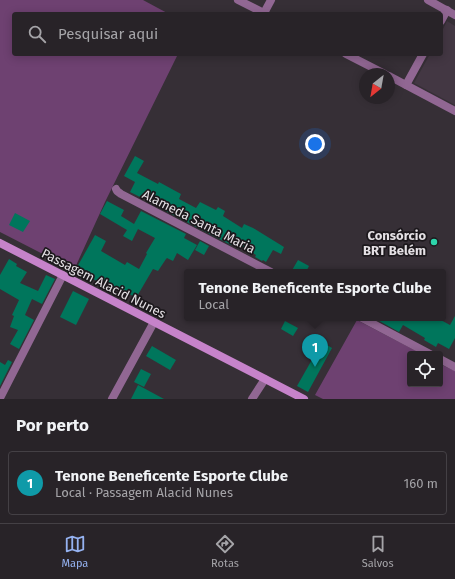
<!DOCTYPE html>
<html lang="pt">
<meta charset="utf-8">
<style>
body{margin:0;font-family:"Fira Sans",sans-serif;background:#342f34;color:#f1f3f6}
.controls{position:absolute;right:12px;bottom:12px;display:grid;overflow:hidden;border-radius:4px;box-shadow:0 2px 10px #0003}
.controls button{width:36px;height:36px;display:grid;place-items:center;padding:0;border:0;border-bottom:1px solid #444045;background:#282328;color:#f1f3f6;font:20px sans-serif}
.compass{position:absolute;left:359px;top:68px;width:36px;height:36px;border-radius:50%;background:#282328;box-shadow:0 2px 10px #0003;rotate:211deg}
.you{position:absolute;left:315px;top:144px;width:14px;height:14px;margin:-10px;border:3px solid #fff;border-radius:50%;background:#1a73e8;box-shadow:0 0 0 6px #1a73e833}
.badge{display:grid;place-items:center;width:26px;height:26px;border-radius:50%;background:#95b2f1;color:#fff;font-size:13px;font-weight:700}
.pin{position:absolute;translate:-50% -33px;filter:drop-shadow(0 1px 2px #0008)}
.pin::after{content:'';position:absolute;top:21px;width:14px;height:12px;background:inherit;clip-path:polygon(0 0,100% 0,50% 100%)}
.popup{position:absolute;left:184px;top:269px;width:262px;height:52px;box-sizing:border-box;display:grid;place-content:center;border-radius:4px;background:#282328;filter:drop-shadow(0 1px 3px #0005);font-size:13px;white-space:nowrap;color:#a5a4a8}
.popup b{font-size:15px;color:#f1f3f6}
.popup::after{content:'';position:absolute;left:50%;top:100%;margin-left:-8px;border:8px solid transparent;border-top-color:#282328}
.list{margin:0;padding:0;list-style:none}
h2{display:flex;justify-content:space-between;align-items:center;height:52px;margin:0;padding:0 16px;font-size:17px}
h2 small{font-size:13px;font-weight:400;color:#a5a4a8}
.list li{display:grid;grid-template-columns:26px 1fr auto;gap:12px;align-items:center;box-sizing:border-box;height:64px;margin:0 8px 8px;padding:0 8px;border:1px solid #444045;border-radius:4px}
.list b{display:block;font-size:15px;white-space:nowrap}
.list p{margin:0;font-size:13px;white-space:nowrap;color:#a5a4a8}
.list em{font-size:13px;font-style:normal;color:#a5a4a8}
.icon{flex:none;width:22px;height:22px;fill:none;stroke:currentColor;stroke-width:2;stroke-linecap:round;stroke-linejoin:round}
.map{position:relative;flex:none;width:455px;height:399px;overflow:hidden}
.search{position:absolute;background:#282328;box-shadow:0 2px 10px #0003;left:12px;right:12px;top:12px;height:44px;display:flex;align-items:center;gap:10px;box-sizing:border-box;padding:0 14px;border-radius:4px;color:#a5a4a8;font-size:15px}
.sheet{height:124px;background:#282328}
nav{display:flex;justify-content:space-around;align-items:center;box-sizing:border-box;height:56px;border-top:1px solid #444045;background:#282328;font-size:11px;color:#a5a4a8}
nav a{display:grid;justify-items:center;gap:2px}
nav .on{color:#95b2f1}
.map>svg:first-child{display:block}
.built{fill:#433743}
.green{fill:#6e4171}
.building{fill:#00765c}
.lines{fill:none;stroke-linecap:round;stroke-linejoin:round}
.minor{stroke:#916793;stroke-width:8}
.secondary{stroke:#c683ca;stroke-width:8}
.poi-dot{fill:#2dd5ab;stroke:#1c181c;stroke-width:1.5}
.labels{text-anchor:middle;stroke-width:3.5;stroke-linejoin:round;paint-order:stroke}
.street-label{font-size:13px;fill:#e4e0e4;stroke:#1c181c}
.poi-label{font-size:13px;font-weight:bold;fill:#e4e0e4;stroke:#1c181c;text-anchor:end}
</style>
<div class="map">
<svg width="455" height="399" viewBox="0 0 455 399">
<rect width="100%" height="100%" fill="#362f36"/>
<path class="built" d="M447,21L455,26V105L414,83L430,54H441V33Z"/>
<g class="green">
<path d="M0,0H143L169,14H14V54H178L105,202L74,270L0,232Z"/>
<path d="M357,320L422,354H410V384H440V364L455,371V399H323L315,395Z"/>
</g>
<g class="building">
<path d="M135,156L144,161L137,173L158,184L159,182L181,194L179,199L196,208L200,202L216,210L218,207L225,211L223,216L242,228L244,224L253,228L284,247L281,254L273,250L266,262L263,260L262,261L255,257L256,255L241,246L240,249L232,244L231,245L158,207L161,202L145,193L142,198L130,192L135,182L124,176Z"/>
<path d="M107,201L124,210L121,216L134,224L141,211L186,234L184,238L197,245L188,260L177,253L173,261L167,258L166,259L158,271L153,269L136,298L123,290L122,293L109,285L107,287L76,269L95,235L106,241L101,251L125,265L127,262L139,269L147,254L146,253L155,238L138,229L132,241L123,236L127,230L100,214Z"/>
<path d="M15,213L30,221L23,232L9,225Z"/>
<path d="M200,241L209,246L204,255L195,250Z"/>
<path d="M9,259L17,264L16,266L27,272L20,283L38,291L46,275L55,279L42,304L32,299L25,315L34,320L19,349L10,344L18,330L10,327L14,316L12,315L19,300L0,289V275Z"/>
<path d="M298,260L309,266L306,272H291Z"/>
<path d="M73,291L89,299L76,325L60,317Z"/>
<path d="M455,316V338L449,349L438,343L436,347L424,340L425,338L403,325L399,332L374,318H437L450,325Z"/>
<path d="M285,321L298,328L293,336L281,329Z"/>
<path d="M322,342L332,348L308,392L297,386Z"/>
<path d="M152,346L176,360L170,370L146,356Z"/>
<path d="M8,360L12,362L0,386V362L5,365Z"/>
<path d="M141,369L151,374L144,387L134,382Z"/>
<path d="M138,385L164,399H131Z"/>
</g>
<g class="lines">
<g class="minor">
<path d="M238,0L266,14"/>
<path d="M428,0L455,15"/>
<path d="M264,13L271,0"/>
<path d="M441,21L447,10"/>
<path d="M346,54L385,74"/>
<path d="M389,76L455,111"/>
<path d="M406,85L423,54"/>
<path d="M116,189L117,191L121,194L271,272"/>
<path d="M362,318L430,354"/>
<path d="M440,359L455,367"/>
<path d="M0,398L63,275"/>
<path d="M112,399L154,322"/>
<path d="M252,399L265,379"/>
</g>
<path class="secondary" d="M0,243L304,399"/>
</g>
<circle class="poi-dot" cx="434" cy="242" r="4"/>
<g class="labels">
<g class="street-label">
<text transform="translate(199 221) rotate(27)" y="5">Alameda Santa Maria</text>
<text transform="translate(104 283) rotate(27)" y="5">Passagem Alacid Nunes</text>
</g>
<g class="poi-label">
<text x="426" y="240">Consórcio<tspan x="426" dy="15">BRT Belém</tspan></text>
</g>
</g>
</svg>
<div class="controls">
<button><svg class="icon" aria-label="locate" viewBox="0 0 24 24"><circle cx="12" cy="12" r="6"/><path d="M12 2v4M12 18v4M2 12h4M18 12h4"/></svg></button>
</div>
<svg class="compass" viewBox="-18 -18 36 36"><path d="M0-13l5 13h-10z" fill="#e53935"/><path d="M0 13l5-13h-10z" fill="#a5a4a8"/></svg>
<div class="you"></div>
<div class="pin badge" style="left:315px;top:367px;background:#0f9aa8">1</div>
<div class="popup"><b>Tenone Beneficente Esporte Clube</b>Local</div>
<div class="search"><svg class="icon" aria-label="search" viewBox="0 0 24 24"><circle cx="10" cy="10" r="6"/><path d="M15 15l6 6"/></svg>Pesquisar aqui</div>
</div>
<section class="sheet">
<h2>Por perto<small></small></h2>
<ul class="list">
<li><span class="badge" style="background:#0f9aa8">1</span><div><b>Tenone Beneficente Esporte Clube</b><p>Local · Passagem Alacid Nunes</p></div><em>160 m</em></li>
</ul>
</section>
<nav>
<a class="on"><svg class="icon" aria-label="map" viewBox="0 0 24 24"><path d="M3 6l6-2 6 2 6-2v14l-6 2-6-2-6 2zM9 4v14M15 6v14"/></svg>Mapa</a>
<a><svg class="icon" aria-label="directions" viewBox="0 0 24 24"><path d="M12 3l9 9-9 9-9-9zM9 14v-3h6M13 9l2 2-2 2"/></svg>Rotas</a>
<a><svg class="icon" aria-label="saved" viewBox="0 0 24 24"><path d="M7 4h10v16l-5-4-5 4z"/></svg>Salvos</a>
</nav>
